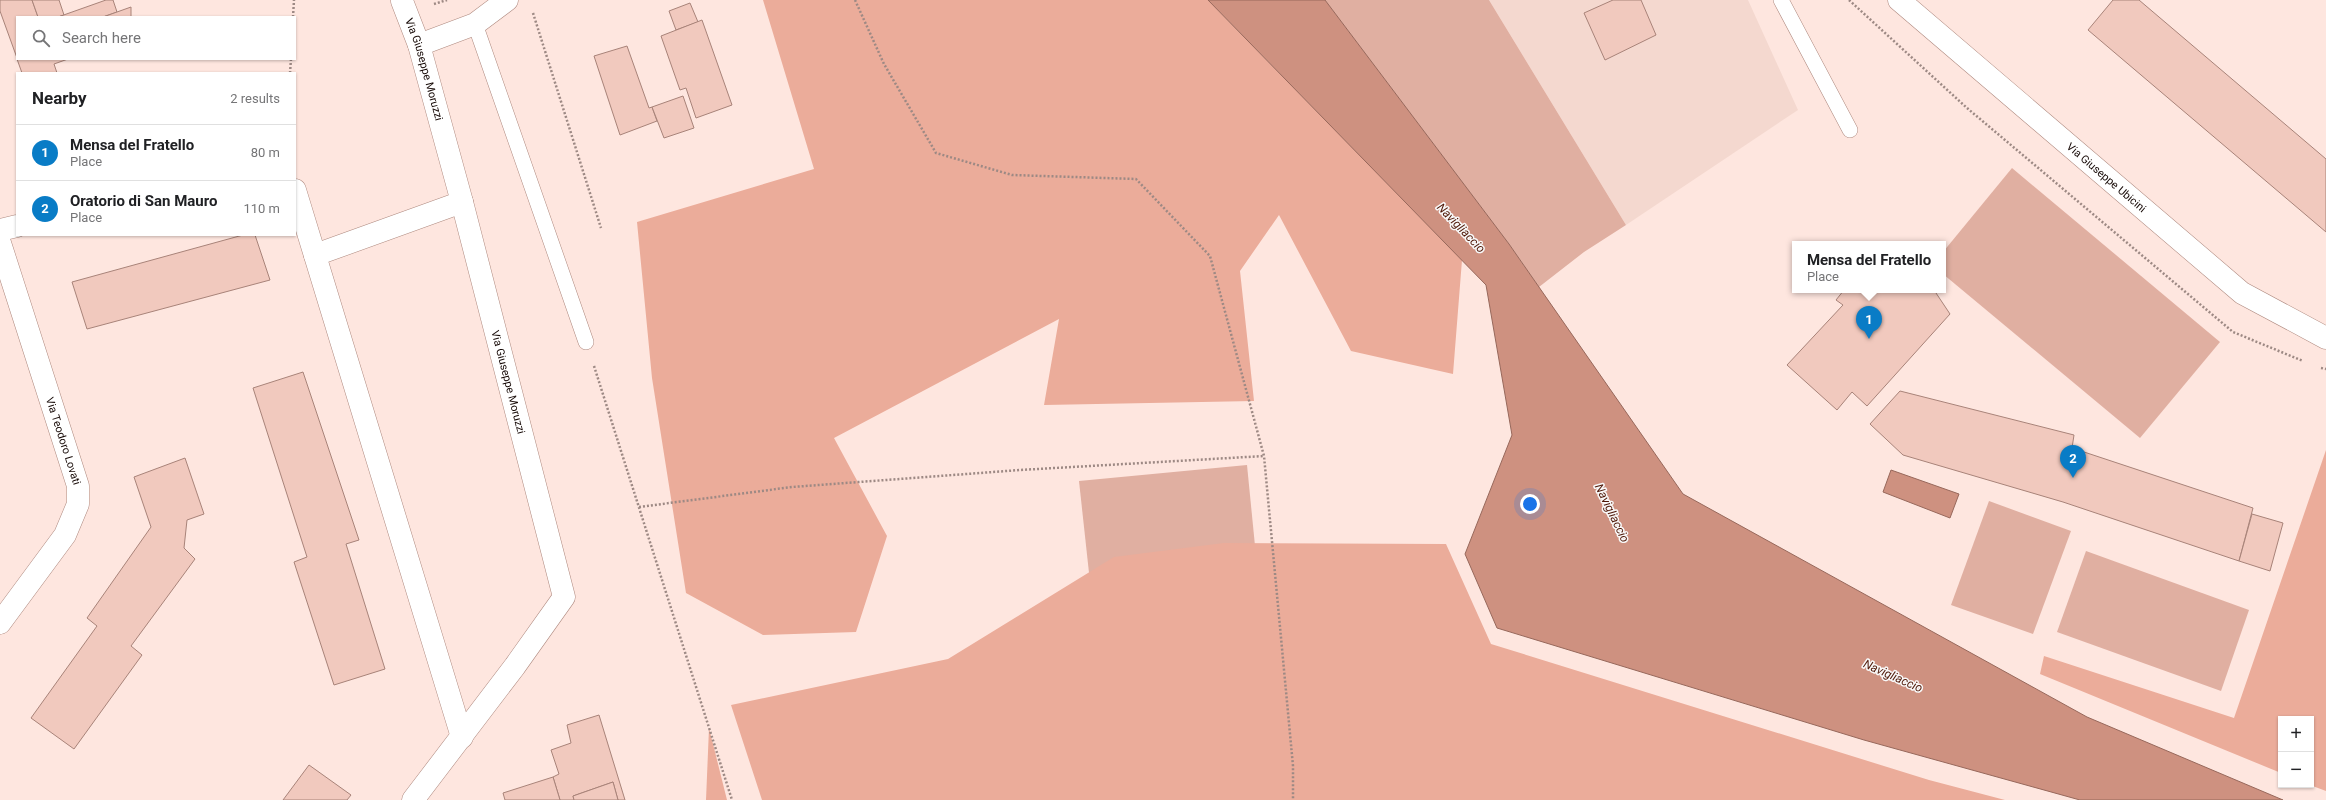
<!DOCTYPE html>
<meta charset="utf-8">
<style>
body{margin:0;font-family:Roboto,sans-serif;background:#f2f2f2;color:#202124}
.controls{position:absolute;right:12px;bottom:12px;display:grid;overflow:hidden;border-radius:0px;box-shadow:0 1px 3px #0004}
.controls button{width:36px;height:36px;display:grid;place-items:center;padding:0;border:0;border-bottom:1px solid #e0e0e0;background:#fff;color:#202124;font:20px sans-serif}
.you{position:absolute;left:1530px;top:504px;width:14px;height:14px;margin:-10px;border:3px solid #fff;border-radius:50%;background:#1a73e8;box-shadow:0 0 0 6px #1a73e833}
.badge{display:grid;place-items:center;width:26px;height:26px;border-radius:50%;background:#097cc6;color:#fff;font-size:13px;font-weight:700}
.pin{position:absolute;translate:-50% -33px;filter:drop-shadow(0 1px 2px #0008)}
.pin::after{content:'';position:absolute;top:21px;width:14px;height:12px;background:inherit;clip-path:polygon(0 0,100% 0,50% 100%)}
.popup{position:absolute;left:1792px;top:241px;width:154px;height:52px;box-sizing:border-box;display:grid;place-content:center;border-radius:0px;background:#fff;filter:drop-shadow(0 1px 3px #0005);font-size:13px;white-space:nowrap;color:#757577}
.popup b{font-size:15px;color:#202124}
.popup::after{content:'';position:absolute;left:50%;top:100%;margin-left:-8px;border:8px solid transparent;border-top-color:#fff}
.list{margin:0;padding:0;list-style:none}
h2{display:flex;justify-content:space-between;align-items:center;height:52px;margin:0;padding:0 16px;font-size:17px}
h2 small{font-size:13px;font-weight:400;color:#757577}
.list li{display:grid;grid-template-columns:26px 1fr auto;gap:12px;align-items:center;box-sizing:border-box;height:56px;padding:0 16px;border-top:1px solid #e0e0e0}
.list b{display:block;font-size:15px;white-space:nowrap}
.list p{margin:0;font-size:13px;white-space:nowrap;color:#757577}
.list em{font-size:13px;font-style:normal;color:#757577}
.icon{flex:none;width:22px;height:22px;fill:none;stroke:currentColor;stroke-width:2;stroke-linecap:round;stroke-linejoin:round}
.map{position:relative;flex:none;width:2326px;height:800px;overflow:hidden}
.search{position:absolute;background:#fff;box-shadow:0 1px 3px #0004;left:16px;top:16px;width:280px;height:44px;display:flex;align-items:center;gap:10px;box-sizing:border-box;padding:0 14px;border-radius:0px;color:#757577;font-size:15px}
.panel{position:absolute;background:#fff;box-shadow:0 1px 3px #0004;left:16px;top:72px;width:280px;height:164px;border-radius:0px}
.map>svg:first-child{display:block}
.built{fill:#f4d8cf}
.green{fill:#e0afa1}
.forest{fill:#ebac9a}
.water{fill:#ce9180;stroke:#97685b}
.building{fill:#f1c9be;stroke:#a88379}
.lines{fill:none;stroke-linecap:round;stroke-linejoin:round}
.lane-casing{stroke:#ae897f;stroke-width:16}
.street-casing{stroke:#ae897f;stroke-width:23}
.path{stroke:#9d8984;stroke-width:2.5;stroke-dasharray:2 2;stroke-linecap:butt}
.lane{stroke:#fff;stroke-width:15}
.street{stroke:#fff;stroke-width:22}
.labels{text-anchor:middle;stroke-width:3;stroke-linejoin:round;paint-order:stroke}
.street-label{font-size:11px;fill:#160906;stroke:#f9f9f9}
.water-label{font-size:12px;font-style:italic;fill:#4f1808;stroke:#f9f9f9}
</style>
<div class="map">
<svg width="2326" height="800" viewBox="0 0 2326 800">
<rect width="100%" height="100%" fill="#fee6df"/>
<path class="built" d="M1489,0H1748L1798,110L1626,225Z"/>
<g class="green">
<path d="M1325,0H1489L1626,225L1584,252L1539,287L1509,244Z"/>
<path d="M2012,168L2220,342L2140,438L1943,274V252Z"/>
<path d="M1247,465L1257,566L1090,582L1079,481Z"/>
<path d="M1989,501L2071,531L2033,634L1951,605Z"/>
<path d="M2086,551L2249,610L2221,691L2057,632Z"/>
</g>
<g class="forest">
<path d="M763,0H1208L1462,260L1453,374L1351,351L1279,215L1240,271L1254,401L1044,405L1059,319L834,438L887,536L856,632L763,635L686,593L652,378L637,222L814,169Z"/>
<path d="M2326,450V791L2310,785L2311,719H2281V773L2040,674L2044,656L2234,718Z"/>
<path d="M1224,543L1446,544L1491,644L1929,780L2005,800H762L731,705L948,659L1114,557Z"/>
<path d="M709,728L727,800H706Z"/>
</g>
<g class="water">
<path d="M1208,0H1325L1509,244L1683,494L2087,717L2283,800H2080L1864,740L1497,628L1465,554L1512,435L1486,285Z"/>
<path d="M1891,470L1959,494L1950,518L1883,492Z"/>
</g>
<g class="building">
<path d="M0,0H32L38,17H17V58L0,11Z"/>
<path d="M32,0H59L64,15L58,17H38Z"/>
<path d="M106,0H113L117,12L103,17H58Z"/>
<path d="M1613,0H1641L1656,35L1605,60L1584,13Z"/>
<path d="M2113,0H2139L2326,159V232L2088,30Z"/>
<path d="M690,3L698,22L676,30L669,11Z"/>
<path d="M131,7V17H103Z"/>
<path d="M702,20L732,105L696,118L686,88L680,90L661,36Z"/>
<path d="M627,46L649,108L652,107L657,121L620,135L594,56Z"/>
<path d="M17,59H68L54,64L57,73H22Z"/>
<path d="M683,96L694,128L664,138L652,107Z"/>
<path d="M243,235H255L270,280L87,329L72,282Z"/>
<path d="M1844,290H1934L1950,314L1867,406L1852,392L1837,410L1787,365L1843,305L1836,300Z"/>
<path d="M303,372L359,540L346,544L385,669L334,685L294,562L307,557L253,388Z"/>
<path d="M1900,391L2074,435L2072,448L2253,508L2239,561L2063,502L1903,455L1870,424Z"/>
<path d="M185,458L204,514L187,520L184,548L195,559L131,646L142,655L74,749L31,718L97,626L87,618L151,527L134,477Z"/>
<path d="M2252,514L2283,523L2270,571L2239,561Z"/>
<path d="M599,715L625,800H618L613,782L573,796L574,800H560L553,777L559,774L551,750L571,743L567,725Z"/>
<path d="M309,765L351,795L347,800H283Z"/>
<path d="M553,777L560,800H505L503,793Z"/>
<path d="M613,782L618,800H574L573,796Z"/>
</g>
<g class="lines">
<g class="lane-casing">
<g id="lane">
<path d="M1781,0L1850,130"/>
<path d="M475,24L586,342"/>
</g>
</g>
<g class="street-casing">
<g id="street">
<path id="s1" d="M1899,0L2242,293L2326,338"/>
<path id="s2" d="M402,1L419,45L462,202L564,597L515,666L413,800"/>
<path d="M419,45L475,24L507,0"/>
<path d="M295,190L462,737"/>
<path d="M0,230L17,226"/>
<path id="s3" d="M0,243L78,486V504L65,535L0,623"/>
<path d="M315,255L462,202"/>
</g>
</g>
<g class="path">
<path d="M855,0L884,64L936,153L1012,175L1136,179L1210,256L1264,456L1293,766V800"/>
<path d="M1849,0L1967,108L2233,332L2303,361"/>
<path d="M434,4L447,0"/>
<path d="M533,13L601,228"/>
<path d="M293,17L294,0"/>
<path d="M290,73L291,59"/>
<path d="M594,366L732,800"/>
<path d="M2321,368L2326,369"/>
<path d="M639,507L792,487L1020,470L1264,456"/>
</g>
<use href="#lane" class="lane"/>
<use href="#street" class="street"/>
</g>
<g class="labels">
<g class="street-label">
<text dy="4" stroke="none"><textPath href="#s2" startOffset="72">Via Giuseppe Moruzzi</textPath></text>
<text dy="4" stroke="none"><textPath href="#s1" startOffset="273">Via Giuseppe Ubicini</textPath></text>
<text dy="4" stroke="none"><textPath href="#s2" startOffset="396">Via Giuseppe Moruzzi</textPath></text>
<text dy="4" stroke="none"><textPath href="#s3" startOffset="208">Via Teodoro Lovati</textPath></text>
</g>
<g class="water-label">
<text transform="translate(1461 228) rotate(46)" y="4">Navigliaccio</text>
<text transform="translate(1612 513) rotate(64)" y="4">Navigliaccio</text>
<text transform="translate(1893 676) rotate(24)" y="4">Navigliaccio</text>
</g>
</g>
</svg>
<div class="controls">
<button>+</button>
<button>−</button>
</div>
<div class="you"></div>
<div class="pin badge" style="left:1869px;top:339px">1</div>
<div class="popup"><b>Mensa del Fratello</b>Place</div>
<div class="pin badge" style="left:2073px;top:478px">2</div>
<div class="search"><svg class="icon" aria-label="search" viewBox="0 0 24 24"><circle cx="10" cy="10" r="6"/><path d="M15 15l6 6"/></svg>Search here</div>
<section class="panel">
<h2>Nearby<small>2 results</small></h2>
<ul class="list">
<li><span class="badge">1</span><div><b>Mensa del Fratello</b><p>Place</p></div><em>80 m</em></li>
<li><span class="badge">2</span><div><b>Oratorio di San Mauro</b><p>Place</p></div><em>110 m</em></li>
</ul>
</section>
</div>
